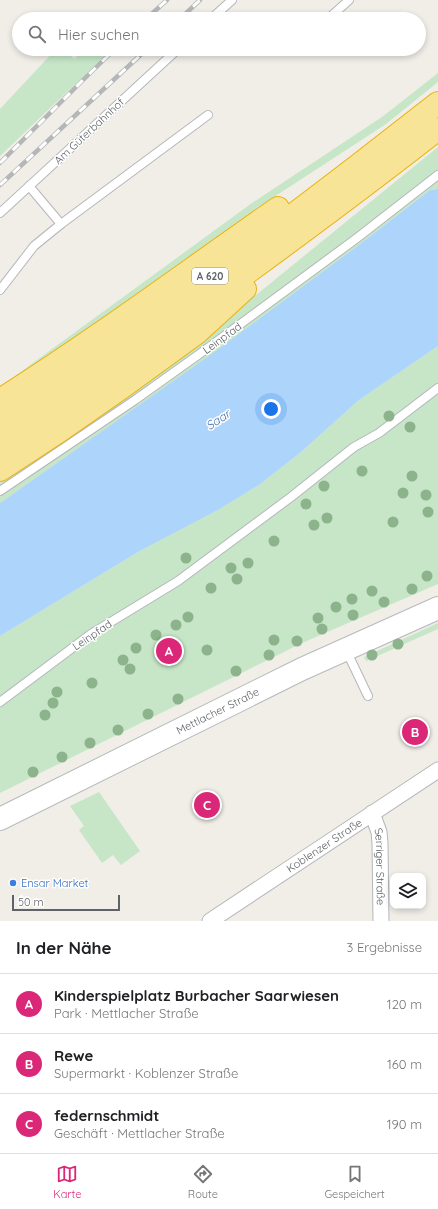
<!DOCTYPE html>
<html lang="de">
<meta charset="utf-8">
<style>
body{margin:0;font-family:Quicksand,sans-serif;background:#f2f2f2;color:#202124}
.controls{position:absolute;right:12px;bottom:12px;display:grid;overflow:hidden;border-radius:8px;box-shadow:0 2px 6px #0003}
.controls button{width:36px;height:36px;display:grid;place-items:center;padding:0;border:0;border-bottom:1px solid #e0e0e0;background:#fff;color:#202124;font:20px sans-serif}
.scale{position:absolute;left:12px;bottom:10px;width:108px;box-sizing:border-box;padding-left:4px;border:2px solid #5f6267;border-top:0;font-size:11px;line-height:14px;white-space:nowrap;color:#5f6267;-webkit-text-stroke:3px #fff;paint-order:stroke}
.you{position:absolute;left:271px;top:409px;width:14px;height:14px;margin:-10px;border:3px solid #fff;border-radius:50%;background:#1a73e8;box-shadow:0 0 0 6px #1a73e833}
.badge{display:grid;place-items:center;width:26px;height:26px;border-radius:50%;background:#db2777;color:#fff;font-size:13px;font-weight:700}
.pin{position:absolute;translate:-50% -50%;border:2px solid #fff;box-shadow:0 1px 4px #0006}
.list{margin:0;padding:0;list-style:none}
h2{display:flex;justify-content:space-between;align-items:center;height:52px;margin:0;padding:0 16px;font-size:17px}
h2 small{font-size:13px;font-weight:400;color:#757577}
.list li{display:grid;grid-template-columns:26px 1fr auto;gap:12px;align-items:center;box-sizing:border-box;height:60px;padding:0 16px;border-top:1px solid #e0e0e0}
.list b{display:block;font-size:15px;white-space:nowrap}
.list p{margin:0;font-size:13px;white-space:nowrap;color:#757577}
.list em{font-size:13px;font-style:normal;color:#757577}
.icon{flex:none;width:22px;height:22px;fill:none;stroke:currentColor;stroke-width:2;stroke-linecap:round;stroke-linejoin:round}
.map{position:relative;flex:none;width:438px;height:921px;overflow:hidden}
.search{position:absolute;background:#fff;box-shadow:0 2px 6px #0003;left:12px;right:12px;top:12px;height:44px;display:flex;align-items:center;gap:10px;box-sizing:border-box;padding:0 14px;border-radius:22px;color:#757577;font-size:15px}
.sheet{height:232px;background:#fff}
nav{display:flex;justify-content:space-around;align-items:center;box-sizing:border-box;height:56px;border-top:1px solid #e0e0e0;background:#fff;font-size:11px;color:#757577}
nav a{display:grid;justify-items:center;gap:2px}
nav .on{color:#db2777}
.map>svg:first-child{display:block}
.green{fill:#c6e6c7}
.water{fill:#add5fb}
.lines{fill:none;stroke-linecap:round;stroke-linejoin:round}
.lane-casing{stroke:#b4b7bb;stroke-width:10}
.street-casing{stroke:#b4b7bb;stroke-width:17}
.secondary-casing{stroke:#b6b9be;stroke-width:24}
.highway-casing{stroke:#ebb10c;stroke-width:24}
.lane{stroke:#fff;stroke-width:8}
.street{stroke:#fff;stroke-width:15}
.secondary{stroke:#fff;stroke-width:22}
.highway{stroke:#f8e497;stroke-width:22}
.rail-casing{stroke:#b5b6b7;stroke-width:4.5}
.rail{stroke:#fff;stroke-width:3;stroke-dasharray:9;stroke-linecap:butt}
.tree{fill:#8cb38b}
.shop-dot{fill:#3f7fe0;stroke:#fff;stroke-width:1.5}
.labels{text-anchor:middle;stroke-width:3;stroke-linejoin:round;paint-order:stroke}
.shield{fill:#fff;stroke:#8f9195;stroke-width:1}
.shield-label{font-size:10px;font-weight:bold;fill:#5f6267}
.street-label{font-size:11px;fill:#5f6267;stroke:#fff}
.shop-label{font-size:11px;fill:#366cbe;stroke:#fff;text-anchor:start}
.water-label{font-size:12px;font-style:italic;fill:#4974ad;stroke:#fff}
</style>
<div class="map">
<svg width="438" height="921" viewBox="0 0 438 921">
<rect width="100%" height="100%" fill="#f0eee7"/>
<g class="green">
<path d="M56,49H64L74,59L85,49H112L0,156V109Z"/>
<path d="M438,73V82L386,124L254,210L0,391V387L252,203L382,117Z"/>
<path d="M438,147V189L430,190L360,244L217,351L0,503V483L66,439L213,330Z"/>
<path d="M438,346V584L302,643L0,793V636L138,552L218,510L259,485L300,453L359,400Z"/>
<path d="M438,623V629L366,661L364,657Z"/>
<path d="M99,792L140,851L121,865L113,855L102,863L79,830L84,826L70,806Z"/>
</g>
<path class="water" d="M438,189V346L359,400L300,453L259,485L218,510L138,552L0,636V503L216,351L360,244L430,190Z"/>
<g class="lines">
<g class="lane-casing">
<g id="lane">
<path d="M211,19L232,0"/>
<path d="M328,19L349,0"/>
<path d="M29,186L61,224"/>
<path d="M0,213L178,49"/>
<path d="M0,290L34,246L61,224L208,115"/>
<path d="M0,491L135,400L212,345L357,238L438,175"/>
<path d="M346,650L368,696"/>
<path d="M0,702L91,634L178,581L291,497L354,447L379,433L438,388"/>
</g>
</g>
<g class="street-casing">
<g id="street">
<path id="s1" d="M372,813L379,832L380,843L381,921"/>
<path id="s2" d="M210,921L438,770"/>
</g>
</g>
<g class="secondary-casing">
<g id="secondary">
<path id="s3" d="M0,819L302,669L438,608"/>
</g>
</g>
<g class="highway-casing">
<g id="highway">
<path d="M0,400C95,340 186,272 278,208"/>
<path d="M0,424C124,342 244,253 361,163C387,143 412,123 438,103"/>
<path d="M0,447C82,393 161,336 240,278C307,229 373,180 438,129"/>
<path d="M0,470L61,430L124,386L198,332L245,289"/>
</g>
</g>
<use href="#lane" class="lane"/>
<use href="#street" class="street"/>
<use href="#secondary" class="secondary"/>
<use href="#highway" class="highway"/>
<g class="rail-casing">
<g id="rail">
<path d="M146,19L167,0"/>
<path d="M180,19L200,0"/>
<path d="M0,163L84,79L115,49"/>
<path d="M0,185L147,49"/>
</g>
</g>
<use href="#rail" class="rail"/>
</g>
<g class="tree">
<circle cx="389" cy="416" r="5.5"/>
<circle cx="410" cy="427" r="5.5"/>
<circle cx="362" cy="471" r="5.5"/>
<circle cx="412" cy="476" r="5.5"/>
<circle cx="324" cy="486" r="5.5"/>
<circle cx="403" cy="493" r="5.5"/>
<circle cx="426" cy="495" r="5.5"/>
<circle cx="306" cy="504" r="5.5"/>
<circle cx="428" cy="512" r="5.5"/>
<circle cx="327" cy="518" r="5.5"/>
<circle cx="393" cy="522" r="5.5"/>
<circle cx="314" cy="525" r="5.5"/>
<circle cx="274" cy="541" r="5.5"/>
<circle cx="186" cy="558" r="5.5"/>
<circle cx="248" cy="563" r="5.5"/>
<circle cx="231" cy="568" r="5.5"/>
<circle cx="427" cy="576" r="5.5"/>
<circle cx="237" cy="579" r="5.5"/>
<circle cx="211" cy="588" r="5.5"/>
<circle cx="412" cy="589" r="5.5"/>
<circle cx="372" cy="591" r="5.5"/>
<circle cx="352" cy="599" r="5.5"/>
<circle cx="384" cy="602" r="5.5"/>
<circle cx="336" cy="607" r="5.5"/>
<circle cx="353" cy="615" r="5.5"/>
<circle cx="188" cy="617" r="5.5"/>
<circle cx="318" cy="618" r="5.5"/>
<circle cx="176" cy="625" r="5.5"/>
<circle cx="322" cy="629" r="5.5"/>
<circle cx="156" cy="635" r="5.5"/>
<circle cx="274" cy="640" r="5.5"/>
<circle cx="297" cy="641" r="5.5"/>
<circle cx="398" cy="644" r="5.5"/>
<circle cx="136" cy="648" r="5.5"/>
<circle cx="207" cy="650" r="5.5"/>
<circle cx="269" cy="655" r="5.5"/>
<circle cx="372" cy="655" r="5.5"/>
<circle cx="123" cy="660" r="5.5"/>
<circle cx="130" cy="669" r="5.5"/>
<circle cx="236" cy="671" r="5.5"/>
<circle cx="92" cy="683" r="5.5"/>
<circle cx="57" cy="692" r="5.5"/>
<circle cx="178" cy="699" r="5.5"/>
<circle cx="53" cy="703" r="5.5"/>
<circle cx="148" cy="714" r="5.5"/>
<circle cx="45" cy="715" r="5.5"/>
<circle cx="118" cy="730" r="5.5"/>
<circle cx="90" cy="743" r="5.5"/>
<circle cx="62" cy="757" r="5.5"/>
<circle cx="33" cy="772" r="5.5"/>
</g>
<circle class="shop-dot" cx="13" cy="883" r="4"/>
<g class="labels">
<rect class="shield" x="192" y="268" width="36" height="16" rx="3"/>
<g class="shield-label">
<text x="210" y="280">A 620</text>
</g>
<g class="street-label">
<text transform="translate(89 131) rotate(-43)" y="4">Am Güterbahnhof</text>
<text transform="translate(222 338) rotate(-36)" y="4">Leinpfad</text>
<text transform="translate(92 635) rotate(-34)" y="4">Leinpfad</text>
<text dy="4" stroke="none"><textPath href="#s3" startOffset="243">Mettlacher Straße</textPath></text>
<text dy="4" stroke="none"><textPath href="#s2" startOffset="137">Koblenzer Straße</textPath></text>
<text dy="4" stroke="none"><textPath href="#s1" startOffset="55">Serriger Straße</textPath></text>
</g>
<g class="shop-label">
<text x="21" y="887">Ensar Market</text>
</g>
<g class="water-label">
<text transform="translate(218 420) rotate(-34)" y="4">Saar</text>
</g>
</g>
</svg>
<div class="controls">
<button><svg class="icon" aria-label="layers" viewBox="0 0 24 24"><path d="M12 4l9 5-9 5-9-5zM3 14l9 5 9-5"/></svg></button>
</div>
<div class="scale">50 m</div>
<div class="you"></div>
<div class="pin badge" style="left:169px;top:651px">A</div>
<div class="pin badge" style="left:415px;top:732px">B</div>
<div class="pin badge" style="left:207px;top:805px">C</div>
<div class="search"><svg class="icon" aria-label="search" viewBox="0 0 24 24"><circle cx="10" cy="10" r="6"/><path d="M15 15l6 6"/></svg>Hier suchen</div>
</div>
<section class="sheet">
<h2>In der Nähe<small>3 Ergebnisse</small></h2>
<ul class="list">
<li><span class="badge">A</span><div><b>Kinderspielplatz Burbacher Saarwiesen</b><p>Park · Mettlacher Straße</p></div><em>120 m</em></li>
<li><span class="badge">B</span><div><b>Rewe</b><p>Supermarkt · Koblenzer Straße</p></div><em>160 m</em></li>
<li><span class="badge">C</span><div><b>federnschmidt</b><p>Geschäft · Mettlacher Straße</p></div><em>190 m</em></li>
</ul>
</section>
<nav>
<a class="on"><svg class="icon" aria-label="map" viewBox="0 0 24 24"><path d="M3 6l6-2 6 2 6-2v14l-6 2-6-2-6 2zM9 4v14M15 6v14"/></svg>Karte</a>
<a><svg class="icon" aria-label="directions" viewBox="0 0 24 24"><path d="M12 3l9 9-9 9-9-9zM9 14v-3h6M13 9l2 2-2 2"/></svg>Route</a>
<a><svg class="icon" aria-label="saved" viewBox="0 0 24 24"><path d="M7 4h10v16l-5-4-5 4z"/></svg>Gespeichert</a>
</nav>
